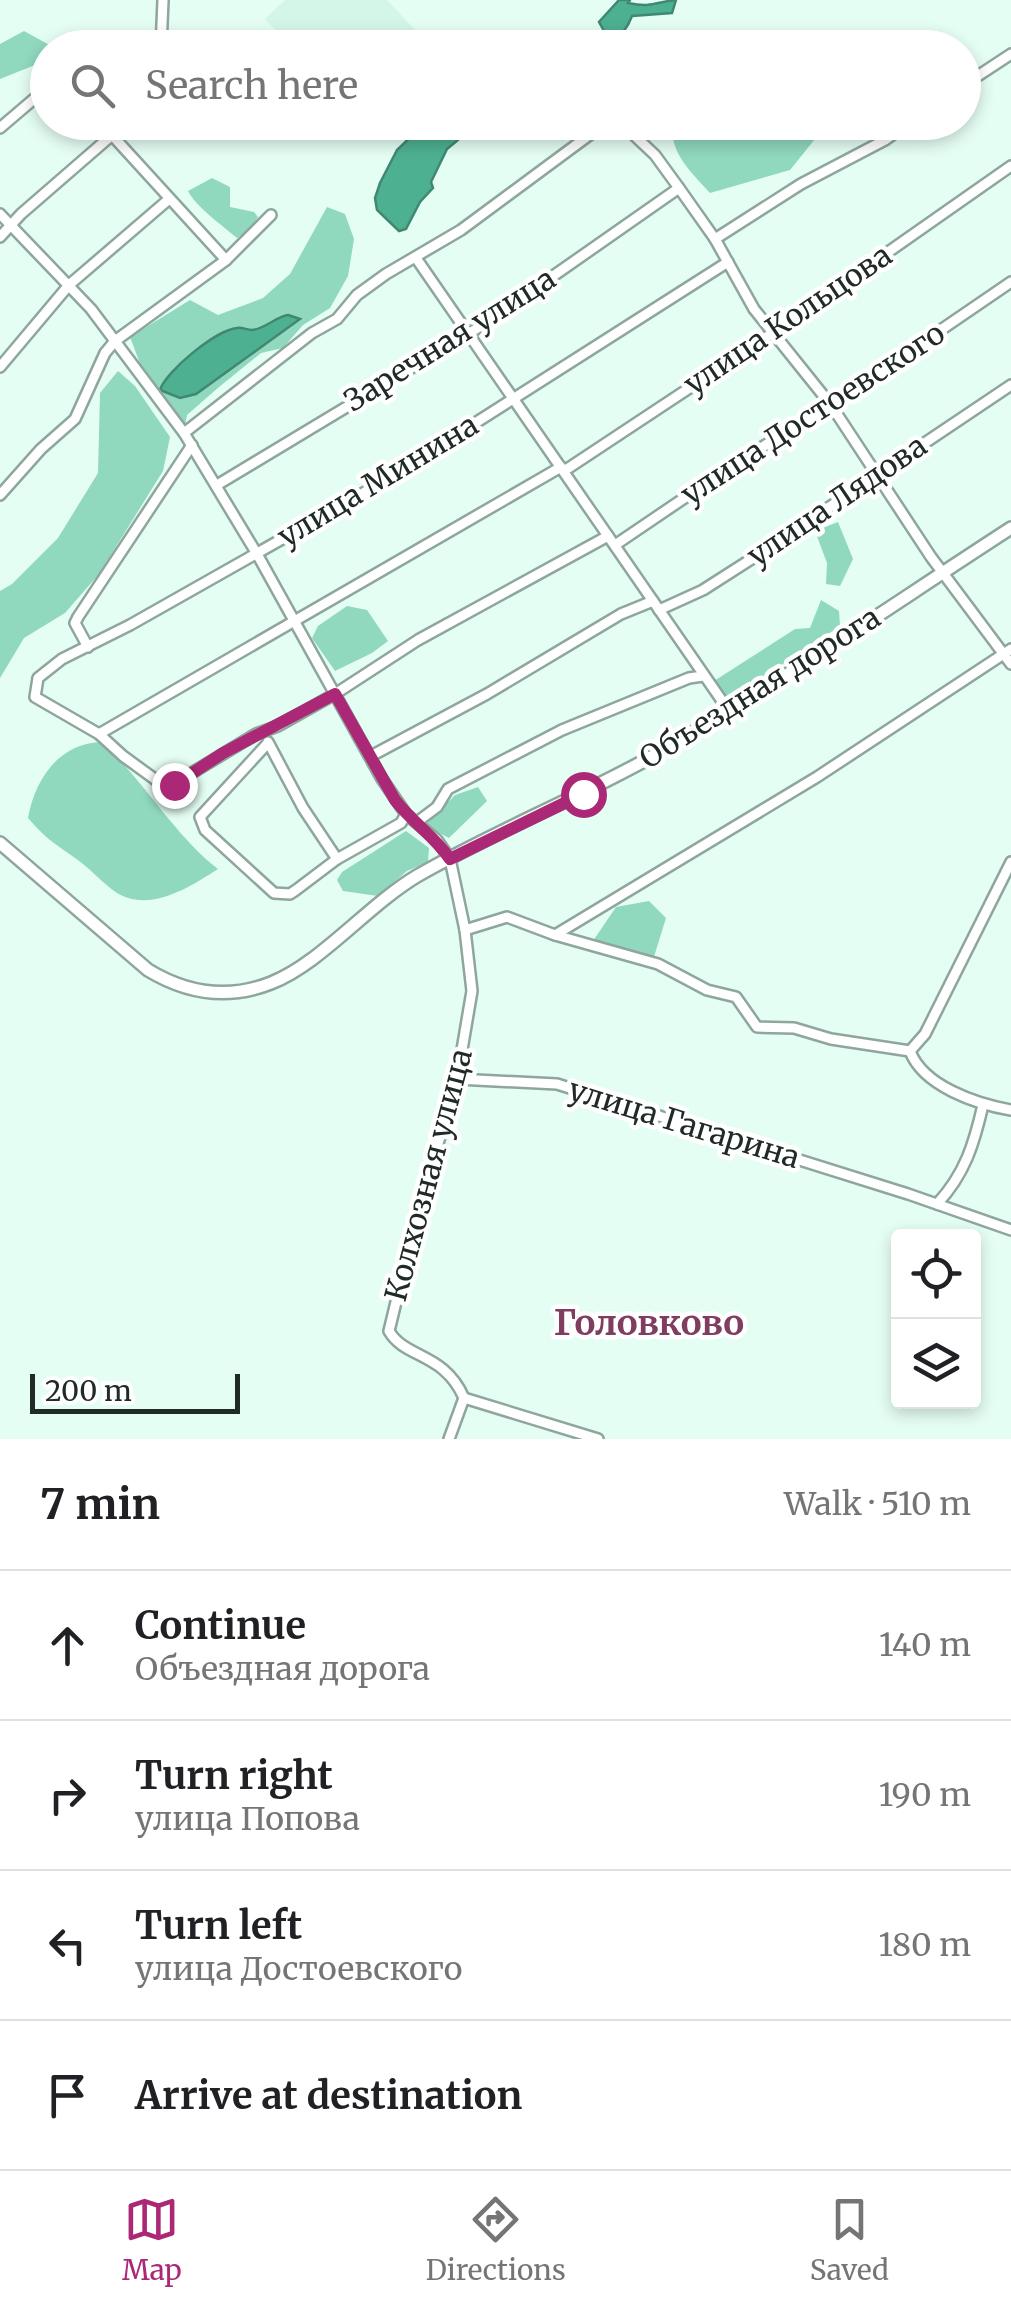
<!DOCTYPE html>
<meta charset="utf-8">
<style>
body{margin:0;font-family:Merriweather,serif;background:#f6f6f6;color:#202124}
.controls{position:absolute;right:30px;bottom:30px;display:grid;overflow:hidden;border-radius:10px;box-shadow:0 5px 15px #0003}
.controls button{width:90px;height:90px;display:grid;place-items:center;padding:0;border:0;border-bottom:2px solid #e0e0e0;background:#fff;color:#202124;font:50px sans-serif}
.scale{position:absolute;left:30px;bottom:25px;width:210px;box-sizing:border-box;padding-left:10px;border:5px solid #202a26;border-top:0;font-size:28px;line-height:35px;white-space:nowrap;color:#202a26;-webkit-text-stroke:8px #fff;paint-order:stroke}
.stop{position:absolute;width:30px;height:30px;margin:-22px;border:8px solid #aa2875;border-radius:50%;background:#fff}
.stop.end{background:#aa2875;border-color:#fff;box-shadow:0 2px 10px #0008}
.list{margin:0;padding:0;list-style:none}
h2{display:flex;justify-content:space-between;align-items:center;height:130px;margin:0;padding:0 40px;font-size:42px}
h2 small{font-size:32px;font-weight:400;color:#757577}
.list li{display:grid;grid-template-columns:65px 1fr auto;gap:30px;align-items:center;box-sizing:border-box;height:150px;padding:0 40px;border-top:2px solid #e0e0e0}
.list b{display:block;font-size:38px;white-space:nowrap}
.list p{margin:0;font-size:32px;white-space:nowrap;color:#757577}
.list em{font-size:32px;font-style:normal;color:#757577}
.icon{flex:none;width:55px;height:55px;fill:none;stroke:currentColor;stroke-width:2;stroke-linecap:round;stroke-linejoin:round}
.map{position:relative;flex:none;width:1011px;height:1439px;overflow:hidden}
.search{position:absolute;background:#fff;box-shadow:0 5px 15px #0003;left:30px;right:30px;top:30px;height:110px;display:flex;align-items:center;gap:25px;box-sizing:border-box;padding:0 35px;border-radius:55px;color:#757577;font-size:38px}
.sheet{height:730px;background:#fff}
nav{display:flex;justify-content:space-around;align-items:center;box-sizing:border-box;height:140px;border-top:2px solid #e0e0e0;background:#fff;font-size:28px;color:#757577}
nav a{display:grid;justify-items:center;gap:5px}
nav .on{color:#aa2875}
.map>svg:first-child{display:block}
.built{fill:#d4f6e8}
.green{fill:#90d8be}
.water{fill:#4db091;stroke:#408871;stroke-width:2.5}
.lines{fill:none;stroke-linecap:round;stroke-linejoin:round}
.minor-casing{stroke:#8ea69d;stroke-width:14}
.major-casing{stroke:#8ea69d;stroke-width:16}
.minor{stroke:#fff;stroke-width:9}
.major{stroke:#fff;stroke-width:11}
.route{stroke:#aa2875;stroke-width:12}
.labels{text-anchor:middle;stroke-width:9;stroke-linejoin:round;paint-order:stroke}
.street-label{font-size:30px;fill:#202a26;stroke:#fff}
.quarter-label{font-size:35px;font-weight:bold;fill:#7f3d5f;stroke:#fff}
</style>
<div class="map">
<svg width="1011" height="1439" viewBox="0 0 1011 1439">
<rect width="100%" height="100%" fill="#e5fef4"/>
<path class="built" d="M285,0H387L418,33L402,47H292L265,19Z"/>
<g class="green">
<path d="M24,31L53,47L48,48L45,61L0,79V44Z"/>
<path d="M674,122L816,123L819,134L790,170L710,193C693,174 666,150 674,122Z"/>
<path d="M212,178L230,187V207L254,212L258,217L250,230L237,238C222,225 196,207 188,191Z"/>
<path d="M327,207L345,214L354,239L348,276L330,308L303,325L283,348L261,353L219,387L187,415L184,431L160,390L142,369L130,337L190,300L218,315L263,298L290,274Z"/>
<path d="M118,371L135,386L170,437L163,471L99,574L65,613L24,638L0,678V591L12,584L58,538L98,473L100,393Z"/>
<path d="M838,522L853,559L840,586L826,584L827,563L815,531Z"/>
<path d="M821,600L839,611L840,626L727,701L714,681L795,629L810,628Z"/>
<path d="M347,606L367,610L388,641L372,653L335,671L312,638L318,626Z"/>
<path d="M102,742C145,782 174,835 218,869C190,887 150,913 117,893C102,883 90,868 75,858C54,843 45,838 28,818C35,779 59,743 102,742Z"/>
<path d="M478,787L487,801L449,838L425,826L455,795Z"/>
<path d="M406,831L429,848L428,862L407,871L378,896L343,891L337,880L342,872Z"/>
<path d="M649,901L666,918L653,960L593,941L616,907Z"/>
</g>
<g class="water">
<path d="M619,0H630L628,3C653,8 655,2 676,0L672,13L632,16C623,40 606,48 582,47V39L604,31L599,22Z"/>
<path d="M426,122L468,123L458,140L447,149L431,182L433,188L420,202L406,229L399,231L377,210L375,198L380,183L397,150Z"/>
<path d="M288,315L300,319L196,394L180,398L160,390C166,371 216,330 237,328C242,327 247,330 252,330C265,329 275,317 288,315Z"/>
</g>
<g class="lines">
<g class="minor-casing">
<g id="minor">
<path d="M161,48L163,0"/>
<path d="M964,85L1011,54"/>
<path d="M100,122L226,260"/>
<path d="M620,122L655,155L679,188L715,239L754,309L831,405L931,557L1011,664"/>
<path d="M0,128L48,87"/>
<path d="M0,214L91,309L184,433L257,554L382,779L406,814L437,840L450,859L465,930L472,991L457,1079L417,1215L389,1331C405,1359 444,1352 464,1398L449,1439"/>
<path d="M0,237L21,214L127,122"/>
<path d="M715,239L801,184L885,140L910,122"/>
<path d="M416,258L729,711"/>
<path d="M0,367L69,285L168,200"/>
<path d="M184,433L312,333L337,319L357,295L386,274L461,230L607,122"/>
<path d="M564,471L774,332L1011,166"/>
<path d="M217,485L486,323L679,188"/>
<path d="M0,495L41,449L75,419L105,353L115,341L226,260L271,215"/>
<path d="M608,536L418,640L335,694L278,726L256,734L167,788L123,756L99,734L35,697L38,678L62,659L130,625L381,483L728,262"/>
<path d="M615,545L736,463L831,405L1011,282"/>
<path d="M659,610L703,590L764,551L1011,385"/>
<path d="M88,647L75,623L78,617L192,445"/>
<path d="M99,734L561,467"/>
<path d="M268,742L303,808L337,859"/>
<path d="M267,744L200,817L205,830L274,893L290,894L296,890L337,859L401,823L406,814"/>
<path d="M371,756L487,694L621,614L653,601"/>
<path d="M417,822L437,807L448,789L562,730L689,678L703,676"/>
<path d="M465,930L507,917L555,935L658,964L707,990L736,997L757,1027L794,1028L831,1039L910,1051"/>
<path d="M555,935L817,777L1011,649"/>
<path d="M910,1051L925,1034L1011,862"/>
<path d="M910,1051C923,1086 976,1104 1011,1110"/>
<path d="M457,1079L557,1084L908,1194L1011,1230"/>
<path d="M937,1204C965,1174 974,1144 983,1105"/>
<path d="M464,1398L598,1439"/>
</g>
</g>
<g class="major-casing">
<path id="major" d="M0,843L148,970C186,993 228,1000 271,983C320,964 367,906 417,876C493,832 576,799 653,756C776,686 892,605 1011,528"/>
</g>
<use href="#minor" class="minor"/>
<use href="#major" class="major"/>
</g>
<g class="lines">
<path class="route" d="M174,785L223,753L335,694L395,800C412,822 434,836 450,859L583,794"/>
</g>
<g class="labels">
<g class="street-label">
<text transform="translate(788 320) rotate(-34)" y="10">улица Кольцова</text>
<text transform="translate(450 340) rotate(-32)" y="10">Заречная улица</text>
<text transform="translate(813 414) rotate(-33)" y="10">улица Достоевского</text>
<text transform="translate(378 481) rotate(-31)" y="10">улица Минина</text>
<text transform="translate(837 501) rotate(-34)" y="10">улица Лядова</text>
<text transform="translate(760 688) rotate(-32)" y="10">Объездная дорога</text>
<text transform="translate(684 1124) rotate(17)" y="10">улица Гагарина</text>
<text transform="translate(429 1175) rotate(-75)" y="10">Колхозная улица</text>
</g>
<g class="quarter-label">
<text x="649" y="1335">Головково</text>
</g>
</g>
</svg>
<div class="controls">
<button><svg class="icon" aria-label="locate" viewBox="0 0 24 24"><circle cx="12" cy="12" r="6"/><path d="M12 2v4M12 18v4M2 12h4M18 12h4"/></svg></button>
<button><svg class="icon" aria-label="layers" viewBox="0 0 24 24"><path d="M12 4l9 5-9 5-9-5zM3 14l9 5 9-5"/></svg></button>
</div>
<div class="scale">200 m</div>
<div class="stop" style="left:583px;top:794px"></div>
<div class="stop end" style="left:174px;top:785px"></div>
<div class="search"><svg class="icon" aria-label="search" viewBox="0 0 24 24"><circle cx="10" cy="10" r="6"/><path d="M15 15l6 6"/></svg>Search here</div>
</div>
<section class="sheet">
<h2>7 min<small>Walk · 510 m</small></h2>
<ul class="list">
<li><svg class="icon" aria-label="ahead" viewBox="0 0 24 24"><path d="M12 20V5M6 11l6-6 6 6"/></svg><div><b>Continue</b><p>Объездная дорога</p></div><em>140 m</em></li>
<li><svg class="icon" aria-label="right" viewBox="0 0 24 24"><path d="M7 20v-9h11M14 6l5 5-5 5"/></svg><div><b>Turn right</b><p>улица Попова</p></div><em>190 m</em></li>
<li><svg class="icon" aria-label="left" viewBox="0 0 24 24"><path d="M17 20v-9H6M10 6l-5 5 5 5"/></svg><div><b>Turn left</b><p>улица Достоевского</p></div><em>180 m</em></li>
<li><svg class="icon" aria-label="arrive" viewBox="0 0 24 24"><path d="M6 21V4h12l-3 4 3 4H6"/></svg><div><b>Arrive at destination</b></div></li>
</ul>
</section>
<nav>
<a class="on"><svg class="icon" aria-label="map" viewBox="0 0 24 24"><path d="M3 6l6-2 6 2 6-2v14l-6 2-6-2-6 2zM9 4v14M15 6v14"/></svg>Map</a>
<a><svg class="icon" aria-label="directions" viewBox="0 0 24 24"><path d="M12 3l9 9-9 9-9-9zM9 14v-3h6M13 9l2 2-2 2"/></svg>Directions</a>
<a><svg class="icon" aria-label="saved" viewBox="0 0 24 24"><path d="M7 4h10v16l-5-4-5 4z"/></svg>Saved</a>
</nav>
